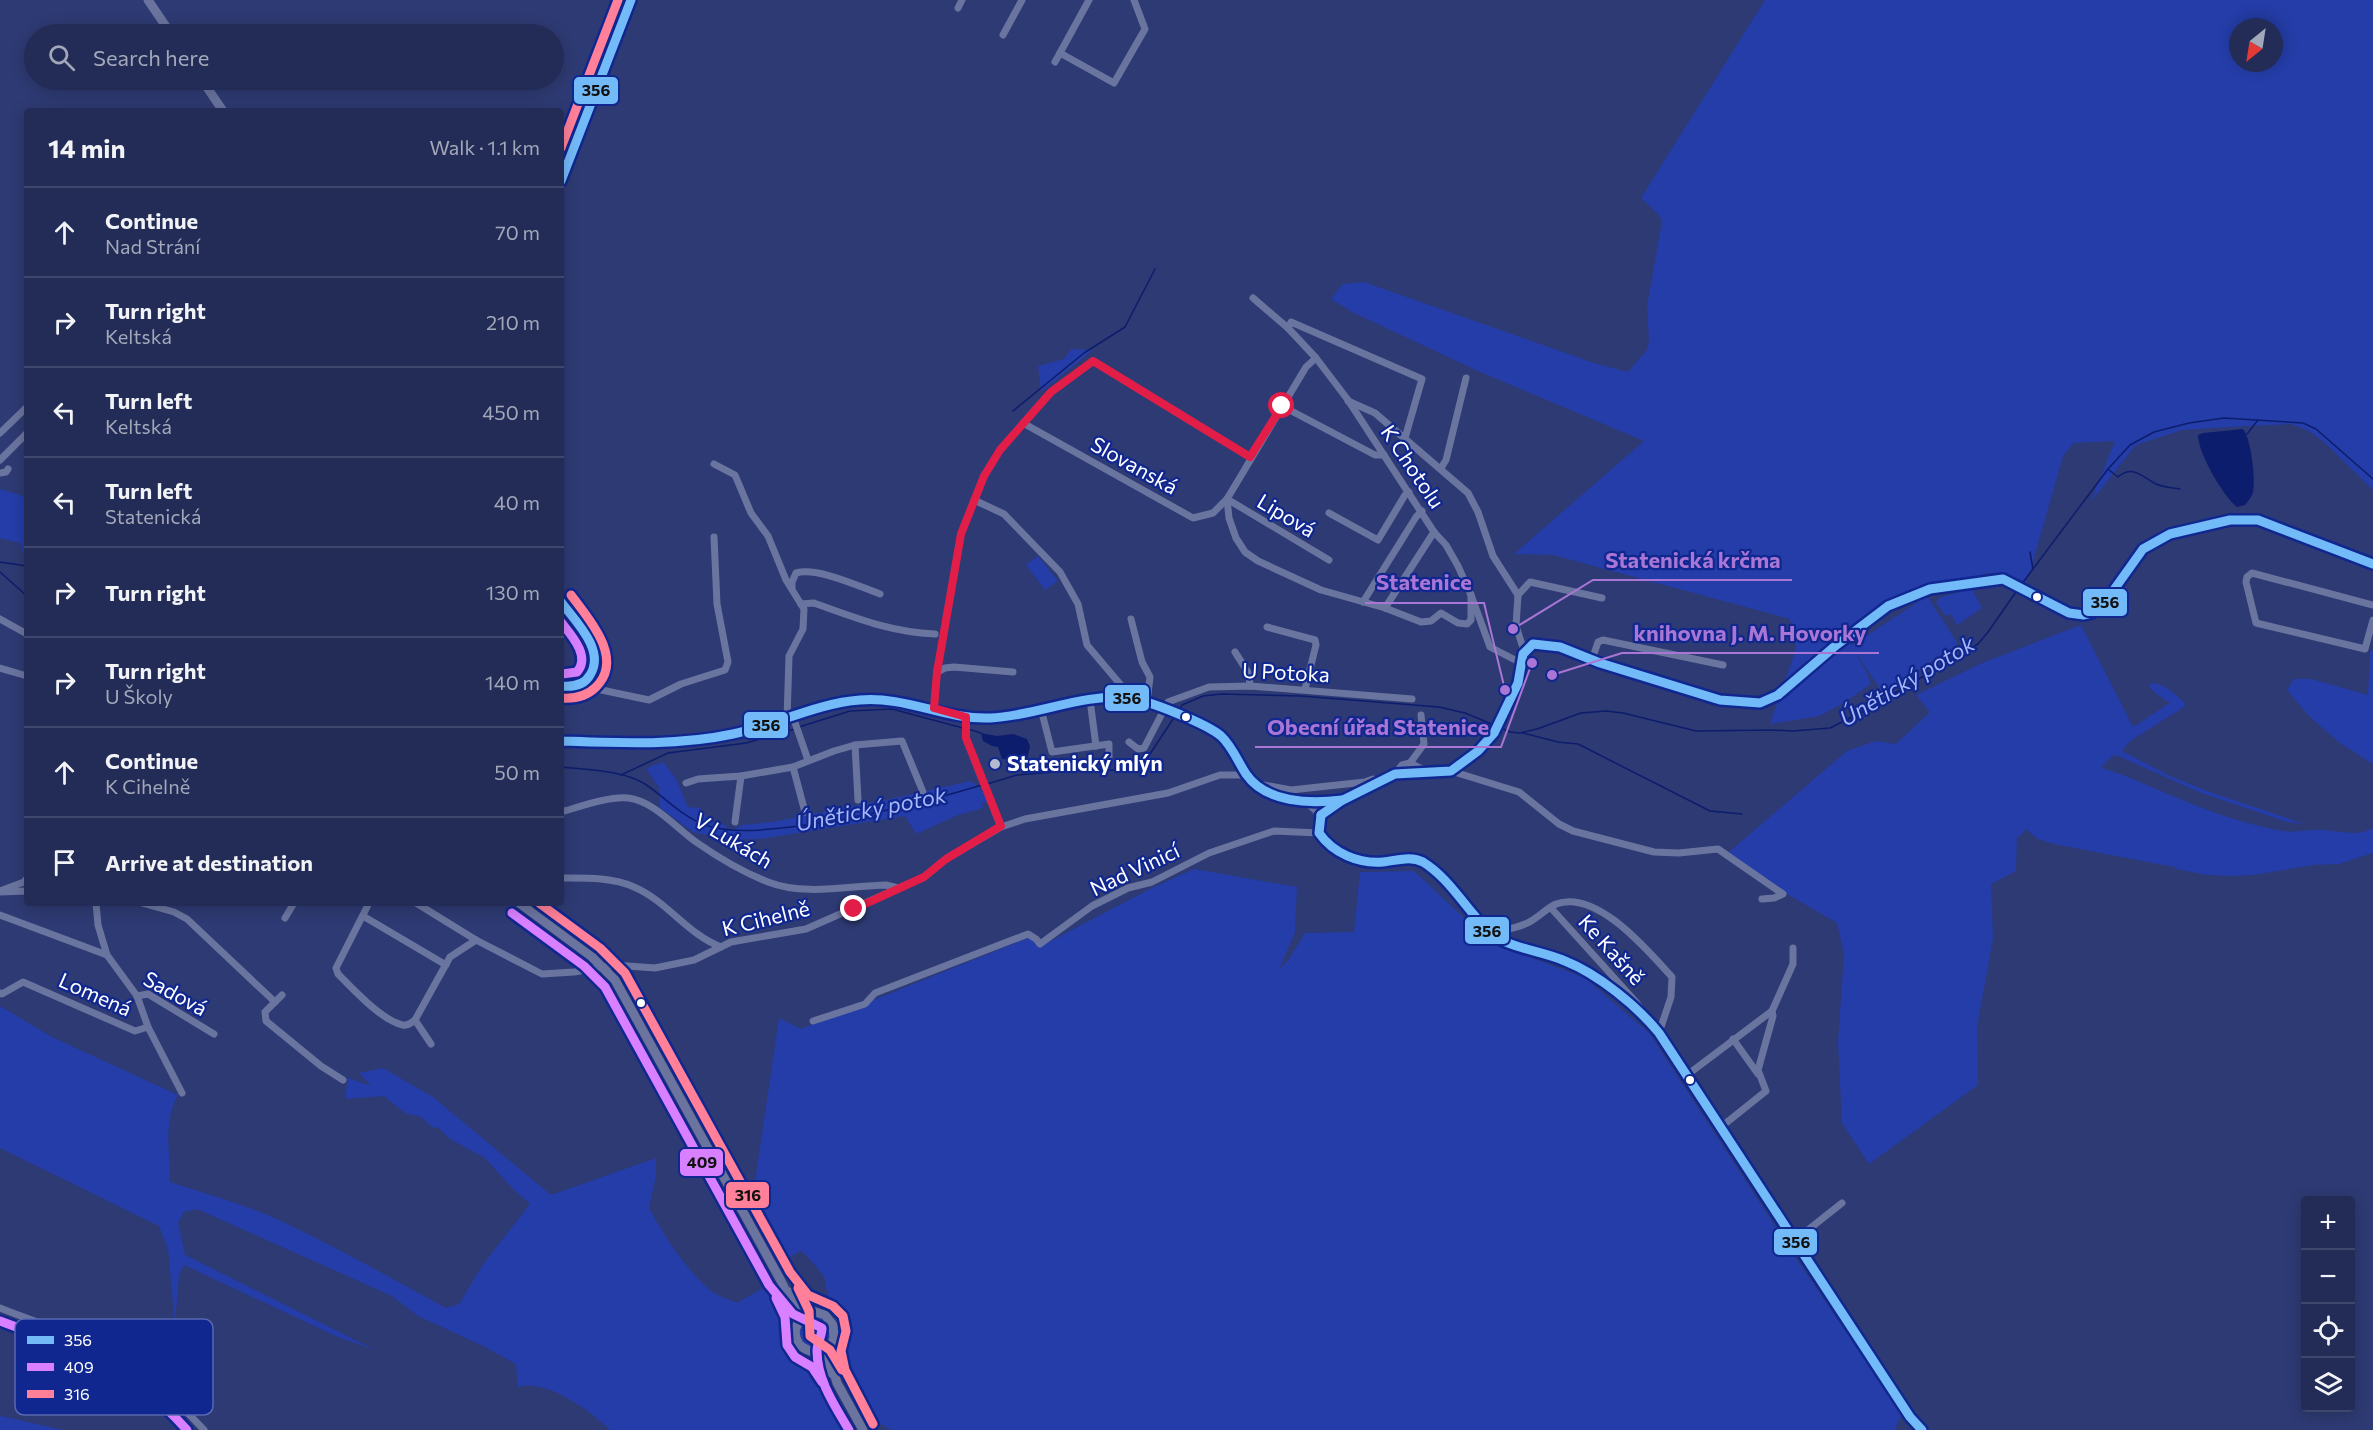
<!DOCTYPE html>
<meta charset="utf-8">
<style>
body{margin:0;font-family:Commissioner,sans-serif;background:#2a345c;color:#f1f3f6}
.controls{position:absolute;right:18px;bottom:18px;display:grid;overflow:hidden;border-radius:6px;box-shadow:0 3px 15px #0003}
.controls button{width:54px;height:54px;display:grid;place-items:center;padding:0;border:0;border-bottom:2px solid #3f486c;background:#222c56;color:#f1f3f6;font:30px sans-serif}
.compass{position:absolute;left:2229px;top:18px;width:54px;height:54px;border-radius:50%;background:#222c56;box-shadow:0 3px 15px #0003;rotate:210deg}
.stop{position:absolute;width:18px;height:18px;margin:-14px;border:4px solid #e11d48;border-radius:50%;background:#fff}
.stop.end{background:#e11d48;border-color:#fff;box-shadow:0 2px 6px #0008}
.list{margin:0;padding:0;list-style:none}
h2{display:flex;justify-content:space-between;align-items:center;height:78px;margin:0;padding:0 24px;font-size:26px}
h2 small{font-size:20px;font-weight:400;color:#a2a7b9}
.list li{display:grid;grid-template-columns:39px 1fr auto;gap:18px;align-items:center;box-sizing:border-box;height:90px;padding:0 24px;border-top:2px solid #3f486c}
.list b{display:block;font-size:22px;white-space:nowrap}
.list p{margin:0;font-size:20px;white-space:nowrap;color:#a2a7b9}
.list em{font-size:20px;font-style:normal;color:#a2a7b9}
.icon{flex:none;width:33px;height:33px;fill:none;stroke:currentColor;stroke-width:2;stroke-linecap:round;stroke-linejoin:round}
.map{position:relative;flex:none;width:2373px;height:1430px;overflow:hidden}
.search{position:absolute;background:#222c56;box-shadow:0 3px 15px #0003;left:24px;top:24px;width:540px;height:66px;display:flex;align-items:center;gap:15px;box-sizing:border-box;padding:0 21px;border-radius:33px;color:#a2a7b9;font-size:22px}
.panel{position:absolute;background:#222c56;box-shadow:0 3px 15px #0003;left:24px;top:108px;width:540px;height:798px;border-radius:6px}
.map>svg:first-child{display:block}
.green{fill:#243da8;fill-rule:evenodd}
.water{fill:#0d1d6d}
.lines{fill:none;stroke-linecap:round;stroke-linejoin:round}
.stream{stroke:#0d1d6d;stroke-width:1.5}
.minor{stroke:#6a759f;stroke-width:7}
.major{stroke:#6a749e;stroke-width:9}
.bus-1-casing{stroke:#112790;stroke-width:14}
.bus-2-casing{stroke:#112790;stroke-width:14}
.bus-3-casing{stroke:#112790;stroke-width:14}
.bus-1{stroke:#73baf8;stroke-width:9}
.bus-2{stroke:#d880ff;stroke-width:9}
.bus-3{stroke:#ff8098;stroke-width:9}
.route{stroke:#e11d48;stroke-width:8}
.bus-dot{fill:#fff;stroke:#112790;stroke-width:2}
.poi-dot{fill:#b6bace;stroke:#112790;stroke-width:2}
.labels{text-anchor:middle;stroke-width:4.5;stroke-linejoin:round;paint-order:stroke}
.street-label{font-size:21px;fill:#fff;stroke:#112790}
.poi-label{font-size:21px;font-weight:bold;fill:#fff;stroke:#112790;text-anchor:start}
.water-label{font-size:22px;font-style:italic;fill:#a7b7fa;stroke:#112790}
.key{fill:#112790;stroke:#5868b1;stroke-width:1.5}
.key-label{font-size:16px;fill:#fff}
.leader{fill:none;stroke:#a976d5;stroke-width:2}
.callout-dot{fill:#a976d5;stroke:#112790;stroke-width:2}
.callout-label{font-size:22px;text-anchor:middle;font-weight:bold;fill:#a976d5;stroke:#112790;stroke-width:4.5;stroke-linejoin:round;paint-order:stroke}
.line-badge{stroke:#112790;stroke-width:2}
.pale-badge-label{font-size:16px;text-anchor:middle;font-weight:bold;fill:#111}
</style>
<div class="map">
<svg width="2373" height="1430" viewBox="0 0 2373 1430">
<rect width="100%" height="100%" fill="#2e3a73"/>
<g class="green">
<path d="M1765,0H2373V490L2325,443L2309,431L2291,424L2247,426L2182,430L2136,445L2090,503L2115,441L2074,443L2063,456L2030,572L2025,584L1987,573L1906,597L1846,633C1852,652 1866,666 1871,684L1842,704L1819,716L1770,724L1796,649L1790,619L1553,555L1514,554L1644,441L1478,371L1352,312L1331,299L1343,284L1364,282L1594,363L1628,372L1647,350L1649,341L1647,306L1662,221L1659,215L1641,198ZM2238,27H2274V63H2238Z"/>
<path d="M1071,349L1093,350L1041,392L1038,366L1064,359Z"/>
<path d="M0,489L27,497V567L20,543L0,538Z"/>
<path d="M1038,556L1058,581L1045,590L1026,565Z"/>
<path d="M1972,589L1982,608L1957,625L1951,614L1946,616L1936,603L1940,597Z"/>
<path d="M1927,596L1958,644L1883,693L1851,646Z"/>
<path d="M2081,625L2133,727L2170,703L2155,693L2149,686L2151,683C2164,683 2175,694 2185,703V706L2181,709L2130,741L2122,751L2172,777L2210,792L2304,824L2287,822L2199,792L2116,755L2111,757L2101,768C2128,775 2152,788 2178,798C2210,812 2248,825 2283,831C2297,833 2310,829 2324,830C2340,831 2358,837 2373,828V853L2339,864L2313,865L2254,875L2230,876L2207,875L2171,868H2179L2054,844L2038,839L2028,831V828L2017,838L2016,871L1991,884L1993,938L1977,1027L1978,1085L1869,1164L1842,1123L1838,1042L1844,954L1837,923L1723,857L1847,751L1875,741L1896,744L1930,712L1916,695L1982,663Z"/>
<path d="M2370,651H2373V764L2340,743L2309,716L2287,690L2294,679H2311L2368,695Z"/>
<path d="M663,762L676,779L688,807L699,808L711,822L726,825L727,829H735L742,825L772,822L890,799L971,781L981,789L988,802L982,803L983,808L958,815L916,834L905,816L760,839L727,840L693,832L660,808L659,788L646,768Z"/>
<path d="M1194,869L1297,887L1295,932L1279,970L1289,959L1305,933L1354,932L1360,872L1414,871L1490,942L1585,978L1649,1033L1799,1263L1902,1414L1895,1430H891L879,1423L856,1400L835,1358L839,1322L830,1305L824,1276L806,1255L800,1251L782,1262L775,1255L753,1195L779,1018L801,1029L1028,938L1045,944L1152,888Z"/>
<path d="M0,1006L52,1037L178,1095C163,1120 170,1154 170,1182C207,1194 244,1204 279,1220C336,1247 391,1278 446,1308L459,1304L482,1266L530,1204L513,1189L485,1158L450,1139L439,1128L432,1127L421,1117L405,1113L384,1096L345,1099L348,1078L371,1086L359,1073L383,1068L433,1097L551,1195L656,1158V1176L649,1208C665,1237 685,1269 711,1291C718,1297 729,1299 737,1303L765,1287L783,1309L791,1343L801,1355L820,1371L851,1430H610C591,1411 546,1378 518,1387L516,1364L483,1346L418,1316L392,1296L197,1209L184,1212L178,1223L185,1255L375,1350L338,1337L184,1265L179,1275L175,1324L168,1249L159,1226L0,1148Z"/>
<circle cx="815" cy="1332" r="15"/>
<path d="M0,1416H1L63,1430H0Z"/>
</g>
<g class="water">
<path d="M2243,429C2251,438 2256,481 2253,492C2252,497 2248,501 2245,505L2237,507C2223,496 2198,453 2198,435L2203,433Z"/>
<path d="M981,733L997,736L1013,734L1027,739L1030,746L1027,760L1002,759L998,747L992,746L983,741Z"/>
</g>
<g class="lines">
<g class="stream">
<path d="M1013,411L1084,353L1125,327L1155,269"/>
<path d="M2247,434L2258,420"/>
<path d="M2109,470L2118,477C2133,464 2142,477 2156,484C2163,487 2172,488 2180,489"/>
<path d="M2030,552L2033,569"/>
<path d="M0,562L27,566"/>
<path d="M0,572L27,596"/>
<path d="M2021,585L2108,469L2130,445L2154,432L2189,423L2224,418L2303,423L2316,429L2373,479"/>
<path d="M1178,712L1182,705L1203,696L1222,694L1301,696L1439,707L1465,713L1494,725"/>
<path d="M799,727L850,711L892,709L963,728"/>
<path d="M1501,728L1510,732L1520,733L1537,729L1581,713L1606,711L1623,713L1696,731L1771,730L1793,731L1830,728L1868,709L1978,644L1988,632L2018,589"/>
<path d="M968,729L981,733"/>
<path d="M1523,733L1558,742L1578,744L1710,811L1742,814"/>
<path d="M561,767C588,770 622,770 645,784C665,797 682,817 705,825C733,834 763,830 791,827C856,819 919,804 982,785"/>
<path d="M621,775L668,753L746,743L795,729"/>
<path d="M987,784L1017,775L1090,769L1127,771L1146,760L1175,716"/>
</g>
<g class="minor">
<path d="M958,8L962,0"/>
<path d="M1003,35L1022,0"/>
<path d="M1060,53L1114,83L1145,29L1134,0"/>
<path d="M1055,62L1089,0"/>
<path d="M1253,298L1288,328L1316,358L1348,400L1434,532L1446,545L1458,566L1471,595L1490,647L1521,663"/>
<path d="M1288,328L1291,322L1422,379L1405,438"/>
<path d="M1316,358L1306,367L1227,499L1229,518L1236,538L1245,552L1258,561L1321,590L1385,608L1421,622L1431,621L1441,613L1458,623L1467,624L1471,620V595"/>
<path d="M1348,401L1375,413L1468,493L1478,512L1493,556L1518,595L1516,626L1524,651"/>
<path d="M1282,406L1375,455H1384"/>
<path d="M1023,423L1193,518L1213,513L1227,499L1329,560"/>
<path d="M0,433L27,407"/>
<path d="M0,460L27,433"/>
<path d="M714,464L735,475L751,513L768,536L786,580L804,609L803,629L789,656L787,719"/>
<path d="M1441,468L1446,460L1466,378"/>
<path d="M0,473L6,472L8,469"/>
<path d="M974,500L1004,514L1060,572L1078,604L1087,645L1120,684L1129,698"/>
<path d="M1329,513L1378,540L1405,495L1409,492"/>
<path d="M792,589V582L796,573C818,567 858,586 880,594"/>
<path d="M1518,595L1530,582L1602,598"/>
<path d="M1363,602L1416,517L1422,511"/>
<path d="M801,604L814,603C856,618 890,632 935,634"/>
<path d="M2373,605L2252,573L2247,577L2246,582L2256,623L2365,649L2373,620"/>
<path d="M1385,608L1434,532"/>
<path d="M0,619L27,634"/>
<path d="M1131,619L1142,662L1150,677L1147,702"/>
<path d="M1267,627L1315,640L1316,645L1305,689"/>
<path d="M1235,652L1249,674L1250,686"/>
<path d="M1592,660L1598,642L1603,640L1723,665"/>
<path d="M0,668L27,676"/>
<path d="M937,672L945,668L954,667L1013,672"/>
<path d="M585,682L592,688L649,700L681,684L725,670L728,662L717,604L714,537"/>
<path d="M1090,700L1096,746"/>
<path d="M934,708L937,672L961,534L984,476L1000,450L1051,392L1093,361L1250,457"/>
<path d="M1041,709L1052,752L1109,744V757"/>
<path d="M793,717L808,760"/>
<path d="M966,717V738L1001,827"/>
<path d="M561,741C627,743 685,742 751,730C794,722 825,700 873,699C916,697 948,719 988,718C1035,717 1079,695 1127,698C1140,698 1215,728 1223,737C1234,751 1240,770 1252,783C1269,801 1316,802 1339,801"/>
<path d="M1129,742L1138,749L1144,748L1168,702L1209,687L1250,686L1412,699"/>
<path d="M855,745L858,800"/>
<path d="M1410,763L1424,744L1421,715"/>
<path d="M793,767L805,812"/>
<path d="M1451,771L1519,792L1559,824L1573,831L1654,852L1679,853L1718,849L1783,894L1774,898L1762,899"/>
<path d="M1395,774L1402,765L1410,763L1430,773"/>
<path d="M686,783L698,779L741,776L793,767L834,751L855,745L902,741L923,792"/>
<path d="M1258,784L1291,790L1365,782L1373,779L1380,781"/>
<path d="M1306,802L1321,815"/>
<path d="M561,812C579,807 609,796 628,798C654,801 676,828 696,842C716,856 745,873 768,882C804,896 848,886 886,885L898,888"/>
<path d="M1321,815L1341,801L1395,774L1451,771L1478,751L1494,733L1518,683L1523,654L1533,644L1560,647L1600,663L1720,700L1760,703L1778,695L1834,647L1888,606L1930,589L2003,579L2026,589L2069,613L2084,615L2092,613L2103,605L2143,549L2170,534L2230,520H2258L2373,564"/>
<path d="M1321,815L1319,833L1327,844L1342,854L1362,860L1381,862L1406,858L1421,861L1444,879L1489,933L1502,941L1566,961L1594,977L1645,1016L1659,1033L1721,1127L1910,1417L1922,1430"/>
<path d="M735,822L741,776"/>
<path d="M561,878C584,878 612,877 634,887C667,901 687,934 721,947"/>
<path d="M0,891L24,882L27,878"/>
<path d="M0,892L27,891"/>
<path d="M142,903L174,912L187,919L275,1002L265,1012L266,1021L321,1066L343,1080"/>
<path d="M369,903L336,968L338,974C353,989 382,1021 403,1025C408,1026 411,1023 415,1020L450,957L476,940"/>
<path d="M416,903L476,940L542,974L574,972L614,965L655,968L694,960L731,942L806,929L924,877L946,859L1001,827L1025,819L1168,793L1220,775H1247"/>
<path d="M1551,908L1636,1002L1641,1009"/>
<path d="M0,915L107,955"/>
<path d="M363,916L446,965"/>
<path d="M285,918L294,903"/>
<path d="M1489,933C1501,930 1514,929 1525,924C1536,920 1545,909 1556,904C1597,889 1648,951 1672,977L1671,997L1659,1033"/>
<path d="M0,993L2,994L23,982L135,1031L148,1027L137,996L107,955L98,925L96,903"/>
<path d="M137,996L148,994L214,1034"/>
<path d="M275,1002L282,995"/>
<path d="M415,1020L431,1044"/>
<path d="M813,1021L865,1004L875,993L1028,934L1036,939L1040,944L1092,906L1128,888L1152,882L1209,853L1274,831L1319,833"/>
<path d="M148,1027L182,1093"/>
<path d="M1733,1039L1758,1074"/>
<path d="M1687,1075L1772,1011"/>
<path d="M1721,1127L1766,1091L1758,1070L1773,1016L1772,1011L1793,964V948"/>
<path d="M1794,1241L1842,1203"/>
<path d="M0,1308C37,1323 77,1334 112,1353C148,1372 176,1400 204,1430"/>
</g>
<g class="major">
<path d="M148,0L171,34"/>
<path d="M202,80L223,111"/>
<path d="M561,181L631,0"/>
<path d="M561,602C574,621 607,652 590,676C582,686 573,687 561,686"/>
<path d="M519,903L592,957L615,980L780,1279L797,1314L798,1323"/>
<path d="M790,1292L806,1309L825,1315L833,1325L834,1338L828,1352L837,1383L863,1430"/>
<path d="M816,1313C801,1314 789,1329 799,1344C804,1350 810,1350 816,1354C823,1358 826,1366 831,1373"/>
</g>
<g class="bus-1-casing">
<g id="bus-1">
<path d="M561,181L631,0"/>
<path d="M561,602C575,621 606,650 590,675C584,686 572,687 561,686"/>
<path d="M561,741C618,743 677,746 733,734C776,725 817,703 860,700C906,696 946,720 990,718C1037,716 1082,693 1129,698C1148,700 1207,724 1221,736C1232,746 1238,762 1246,774C1266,803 1310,804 1342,800"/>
<path d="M1321,815L1341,801L1395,774L1451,771L1478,751L1494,733L1518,683L1523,654L1533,644L1560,647L1600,663L1720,700L1760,703L1778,695L1834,647L1888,606L1930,589L2003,579L2069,613L2084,615L2092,613L2103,605L2143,549L2170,534L2230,520H2258L2373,564"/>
<path d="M1321,815L1319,833C1333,853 1358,864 1383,862C1396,861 1410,855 1423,862C1444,875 1458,896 1474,915C1479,921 1485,930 1492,935C1514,949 1542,951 1565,961C1598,974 1637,1006 1659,1033L1910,1417L1922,1430"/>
</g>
</g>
<g class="bus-2-casing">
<g id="bus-2">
<path d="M561,622C571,635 591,656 577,672L562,674"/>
<path d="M512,913L584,966L605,987L769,1285L793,1314L822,1328C822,1336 817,1343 817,1351C817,1380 835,1406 849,1430"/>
<path d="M776,1298L785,1317L787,1345L795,1357L812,1367L822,1382"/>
<path d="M0,1321C39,1336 80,1348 117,1369C143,1385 166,1407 187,1430"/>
</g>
</g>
<g class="bus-3-casing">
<g id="bus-3">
<path d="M561,148L618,0"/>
<path d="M561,698C574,699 586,697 596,687C625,658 588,618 571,595"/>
<path d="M539,903L600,948L625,973L790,1272L808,1295L833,1306L843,1316L846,1331L841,1351L845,1370L873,1424"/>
<path d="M798,1288L809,1311L810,1336L830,1350L842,1370"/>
</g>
</g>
<use href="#bus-1" class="bus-1"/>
<use href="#bus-2" class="bus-2"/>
<use href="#bus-3" class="bus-3"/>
</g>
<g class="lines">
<path class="route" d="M854,909L924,877L946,859L1001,826L966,738V717L934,708L937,672L961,534L984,476L1000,450L1051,392L1093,361L1250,457L1282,406"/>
</g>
<g class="bus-dot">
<circle cx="2037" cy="597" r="5"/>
<circle cx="1186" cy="717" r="5"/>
<circle cx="641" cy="1003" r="5"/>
<circle cx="1690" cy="1080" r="5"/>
</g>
<circle class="poi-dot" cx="995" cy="764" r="6"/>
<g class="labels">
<g class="street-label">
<text transform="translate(1134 466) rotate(29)" y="7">Slovanská</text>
<text transform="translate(1412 467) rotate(56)" y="7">K Chotolu</text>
<text transform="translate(1286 516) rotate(31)" y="7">Lipová</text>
<text transform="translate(1286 673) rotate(3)" y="7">U Potoka</text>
<text transform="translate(733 841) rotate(31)" y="7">V Lukách</text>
<text transform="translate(1135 870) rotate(-25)" y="7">Nad Vinicí</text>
<text transform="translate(766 919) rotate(-14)" y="7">K Cihelně</text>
<text transform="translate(1611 950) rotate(48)" y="7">Ke Kašně</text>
<text transform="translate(175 994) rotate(29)" y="7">Sadová</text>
<text transform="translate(95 995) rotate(24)" y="7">Lomená</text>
</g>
<g class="poi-label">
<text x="1007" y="771">Statenický mlýn</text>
</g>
<g class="water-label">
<text transform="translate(1907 681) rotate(-31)" y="8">Únětický potok</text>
<text transform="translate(871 809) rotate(-11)" y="8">Únětický potok</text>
</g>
</g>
<rect x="15" y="1319" width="198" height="96" rx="9" class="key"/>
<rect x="27" y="1336" width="27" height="8" fill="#73baf8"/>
<rect x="27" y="1363" width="27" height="8" fill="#d880ff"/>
<rect x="27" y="1390" width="27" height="8" fill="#ff8098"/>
<g class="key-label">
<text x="64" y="1346">356</text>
<text x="64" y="1373">409</text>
<text x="64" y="1400">316</text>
</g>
<path class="leader" d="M1513 629L1593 580H1792M1505 690L1484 603H1365M1552 675L1622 653H1879M1532 663L1501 747H1255"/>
<g class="callout-dot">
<circle cx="1513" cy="629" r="6"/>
<circle cx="1505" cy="690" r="6"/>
<circle cx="1552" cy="675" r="6"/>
<circle cx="1532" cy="663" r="6"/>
</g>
<g class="callout-label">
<text x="1693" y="568">Statenická krčma</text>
<text x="1424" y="590">Statenice</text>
<text x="1750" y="641">knihovna J. M. Hovorky</text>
<text x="1378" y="735">Obecní úřad Statenice</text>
</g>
<g class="line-badge">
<rect x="573" y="76" width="46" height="29" rx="6" fill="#73baf8"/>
<rect x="2082" y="588" width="46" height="29" rx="6" fill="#73baf8"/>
<rect x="1104" y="684" width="46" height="28" rx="6" fill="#73baf8"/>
<rect x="743" y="711" width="46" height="28" rx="6" fill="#73baf8"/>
<rect x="1464" y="916" width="46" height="29" rx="6" fill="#73baf8"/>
<rect x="679" y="1148" width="45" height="29" rx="6" fill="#d880ff"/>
<rect x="725" y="1181" width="45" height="28" rx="6" fill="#ff8098"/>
<rect x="1773" y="1228" width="45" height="28" rx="6" fill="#73baf8"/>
</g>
<g class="pale-badge-label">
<text x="596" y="96">356</text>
<text x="2105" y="608">356</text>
<text x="1127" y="704">356</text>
<text x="766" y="731">356</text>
<text x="1487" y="937">356</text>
<text x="702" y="1168">409</text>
<text x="748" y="1201">316</text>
<text x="1796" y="1248">356</text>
</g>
</svg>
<div class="controls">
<button>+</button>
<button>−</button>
<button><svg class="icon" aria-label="locate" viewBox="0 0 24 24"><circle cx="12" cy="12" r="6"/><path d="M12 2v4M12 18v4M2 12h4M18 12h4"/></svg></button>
<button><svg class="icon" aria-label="layers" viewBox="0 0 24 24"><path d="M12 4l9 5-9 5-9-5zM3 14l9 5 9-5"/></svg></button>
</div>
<svg class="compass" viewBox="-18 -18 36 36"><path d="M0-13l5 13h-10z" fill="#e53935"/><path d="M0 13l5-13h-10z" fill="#a2a7b9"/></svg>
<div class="stop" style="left:1282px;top:406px"></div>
<div class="stop end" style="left:854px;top:909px"></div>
<div class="search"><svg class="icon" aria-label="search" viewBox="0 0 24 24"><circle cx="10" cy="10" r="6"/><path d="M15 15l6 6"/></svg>Search here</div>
<section class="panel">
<h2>14 min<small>Walk · 1.1 km</small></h2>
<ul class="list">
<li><svg class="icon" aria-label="ahead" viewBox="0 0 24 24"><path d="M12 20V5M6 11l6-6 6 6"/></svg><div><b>Continue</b><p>Nad Strání</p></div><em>70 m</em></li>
<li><svg class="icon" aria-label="right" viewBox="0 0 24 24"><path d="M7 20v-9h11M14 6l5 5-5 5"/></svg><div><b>Turn right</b><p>Keltská</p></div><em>210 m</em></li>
<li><svg class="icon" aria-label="left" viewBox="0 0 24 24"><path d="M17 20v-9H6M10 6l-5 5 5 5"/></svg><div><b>Turn left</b><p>Keltská</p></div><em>450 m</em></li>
<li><svg class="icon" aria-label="left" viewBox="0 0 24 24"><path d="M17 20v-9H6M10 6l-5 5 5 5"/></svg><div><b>Turn left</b><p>Statenická</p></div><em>40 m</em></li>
<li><svg class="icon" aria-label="right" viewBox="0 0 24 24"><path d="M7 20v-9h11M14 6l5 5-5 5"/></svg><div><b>Turn right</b></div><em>130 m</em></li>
<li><svg class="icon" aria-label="right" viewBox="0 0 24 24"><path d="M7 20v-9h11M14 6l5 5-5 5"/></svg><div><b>Turn right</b><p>U Školy</p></div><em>140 m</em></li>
<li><svg class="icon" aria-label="ahead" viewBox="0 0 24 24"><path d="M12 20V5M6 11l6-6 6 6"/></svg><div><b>Continue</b><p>K Cihelně</p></div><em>50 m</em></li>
<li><svg class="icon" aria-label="arrive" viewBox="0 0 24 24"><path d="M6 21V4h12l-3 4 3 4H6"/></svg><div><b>Arrive at destination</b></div></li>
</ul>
</section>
</div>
